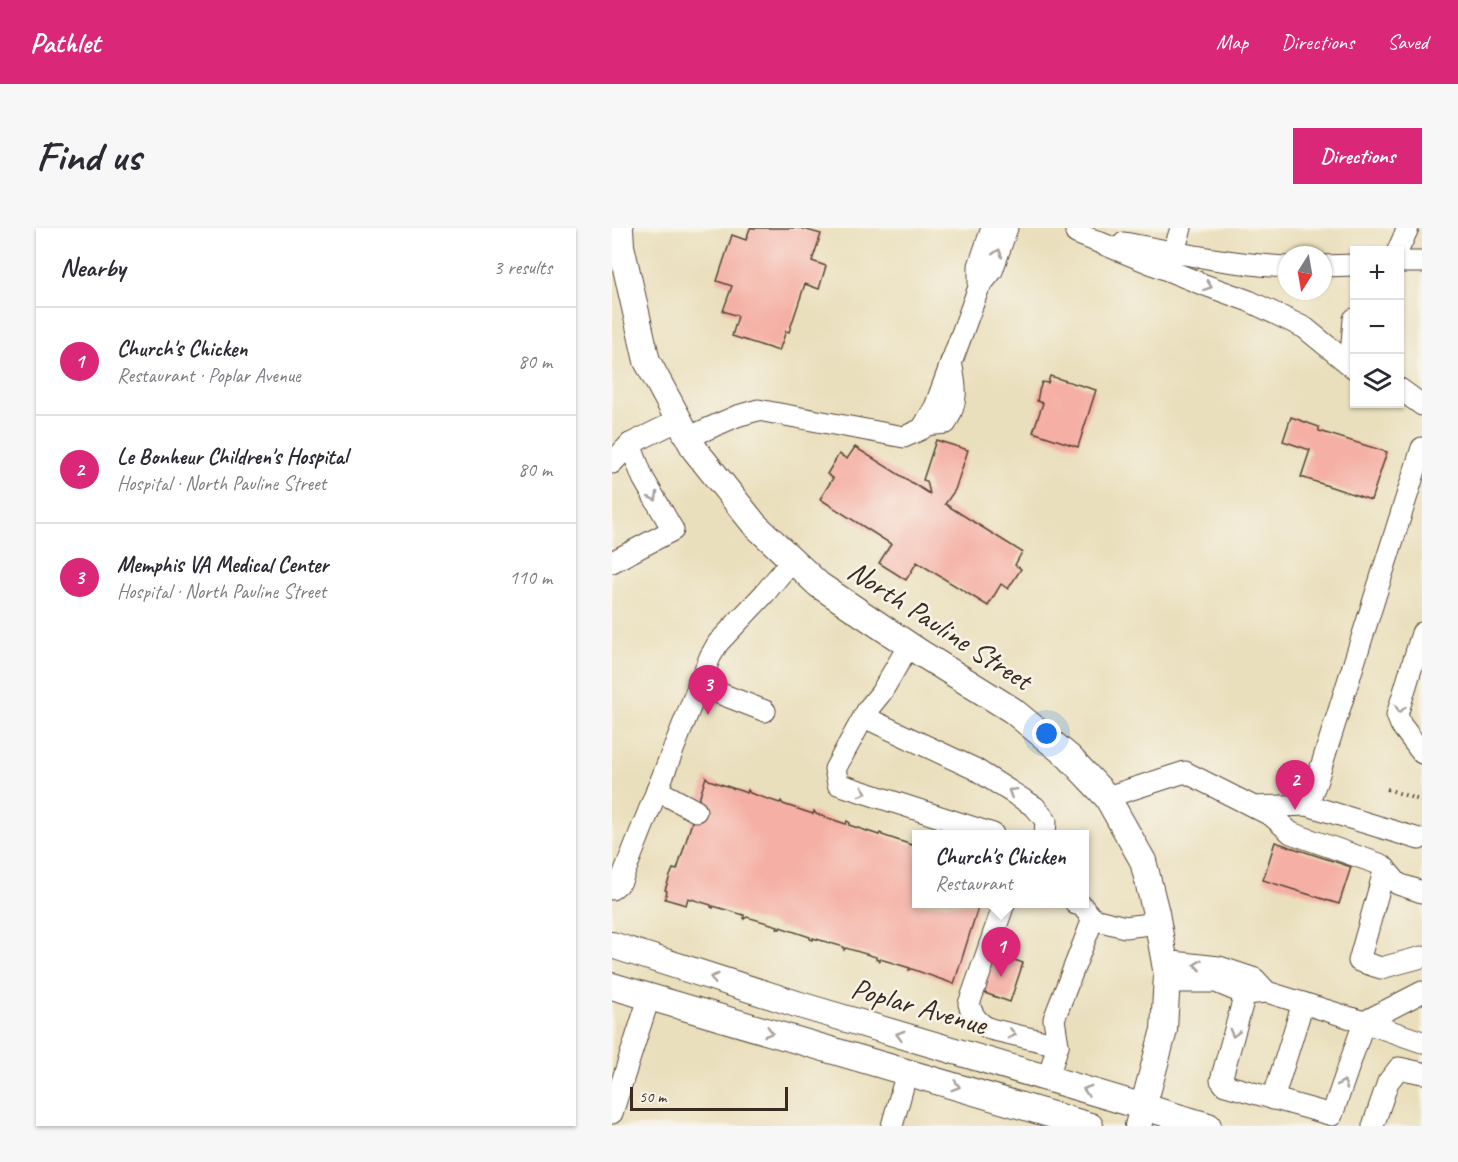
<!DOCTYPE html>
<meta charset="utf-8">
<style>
body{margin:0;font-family:Caveat,sans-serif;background:#f7f7f7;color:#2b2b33}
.controls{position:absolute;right:18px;top:18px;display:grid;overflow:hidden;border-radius:0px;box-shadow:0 2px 4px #0004}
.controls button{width:54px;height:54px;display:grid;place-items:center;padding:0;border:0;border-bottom:2px solid #e1e1e2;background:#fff;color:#2b2b33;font:30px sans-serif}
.compass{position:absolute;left:666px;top:18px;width:54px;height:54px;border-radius:50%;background:#fff;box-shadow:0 2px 4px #0004;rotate:191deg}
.scale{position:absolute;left:18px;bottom:15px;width:158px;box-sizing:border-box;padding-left:6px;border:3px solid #3b2a1e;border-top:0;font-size:16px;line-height:21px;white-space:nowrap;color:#3b2a1e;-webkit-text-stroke:4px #f7f3e8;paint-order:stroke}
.you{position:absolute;left:435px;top:506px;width:21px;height:21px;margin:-15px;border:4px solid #fff;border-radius:50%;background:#1a73e8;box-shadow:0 0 0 9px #1a73e833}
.badge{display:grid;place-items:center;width:39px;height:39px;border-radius:50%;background:#db2777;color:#fff;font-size:20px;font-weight:700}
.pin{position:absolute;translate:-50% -50px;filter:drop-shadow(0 2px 3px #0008)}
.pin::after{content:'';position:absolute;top:32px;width:21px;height:18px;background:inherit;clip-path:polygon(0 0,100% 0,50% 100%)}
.popup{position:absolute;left:300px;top:602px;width:177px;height:78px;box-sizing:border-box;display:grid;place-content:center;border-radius:0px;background:#fff;filter:drop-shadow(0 2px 4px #0005);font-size:20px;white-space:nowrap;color:#7c7c81}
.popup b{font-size:22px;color:#2b2b33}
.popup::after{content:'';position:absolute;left:50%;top:100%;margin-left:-12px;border:12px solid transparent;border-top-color:#fff}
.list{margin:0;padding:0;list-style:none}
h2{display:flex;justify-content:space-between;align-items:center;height:78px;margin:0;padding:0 24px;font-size:26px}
h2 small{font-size:20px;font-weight:400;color:#7c7c81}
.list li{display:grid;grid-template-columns:39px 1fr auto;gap:18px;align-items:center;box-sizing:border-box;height:108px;padding:0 24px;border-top:2px solid #e1e1e2}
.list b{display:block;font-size:22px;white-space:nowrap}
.list p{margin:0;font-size:20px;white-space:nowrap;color:#7c7c81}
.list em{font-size:20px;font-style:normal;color:#7c7c81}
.icon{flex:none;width:33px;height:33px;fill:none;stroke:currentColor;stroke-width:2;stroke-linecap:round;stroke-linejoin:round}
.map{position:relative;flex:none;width:810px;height:898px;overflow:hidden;border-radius:0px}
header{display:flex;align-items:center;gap:36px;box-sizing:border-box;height:84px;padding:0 30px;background:#db2777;color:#fff}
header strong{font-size:28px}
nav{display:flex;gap:33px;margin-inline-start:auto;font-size:21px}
.intro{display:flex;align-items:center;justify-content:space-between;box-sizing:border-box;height:144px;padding:0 36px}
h1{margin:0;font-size:42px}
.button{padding:15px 27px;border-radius:0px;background:#db2777;color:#fff;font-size:21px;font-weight:700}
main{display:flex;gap:36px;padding:0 36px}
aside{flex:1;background:#fff;border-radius:0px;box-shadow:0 2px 4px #0004}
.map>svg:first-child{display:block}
.building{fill:#f5afa4}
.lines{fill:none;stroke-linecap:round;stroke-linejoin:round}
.minor-casing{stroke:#554536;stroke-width:23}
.major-casing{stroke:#554536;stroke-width:28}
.path{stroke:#554536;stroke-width:4;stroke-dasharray:1.5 4.5;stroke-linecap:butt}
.minor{stroke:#fff;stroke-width:21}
.major{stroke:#fff;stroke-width:26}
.oneway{stroke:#a79f9a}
.labels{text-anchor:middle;stroke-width:5;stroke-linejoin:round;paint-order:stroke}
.street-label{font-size:30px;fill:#3b2a1e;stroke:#f7f3e8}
</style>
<header>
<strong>Pathlet</strong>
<nav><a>Map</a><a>Directions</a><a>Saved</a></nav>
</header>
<div class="intro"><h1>Find us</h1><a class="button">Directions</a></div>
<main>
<aside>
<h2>Nearby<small>3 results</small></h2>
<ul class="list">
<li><span class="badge">1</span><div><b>Church's Chicken</b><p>Restaurant · Poplar Avenue</p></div><em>80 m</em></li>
<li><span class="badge">2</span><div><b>Le Bonheur Children's Hospital</b><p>Hospital · North Pauline Street</p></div><em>80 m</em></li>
<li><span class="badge">3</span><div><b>Memphis VA Medical Center</b><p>Hospital · North Pauline Street</p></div><em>110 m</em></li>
</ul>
</aside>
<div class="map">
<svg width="810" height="898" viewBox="0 0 810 898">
<rect width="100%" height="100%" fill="#f7f3e8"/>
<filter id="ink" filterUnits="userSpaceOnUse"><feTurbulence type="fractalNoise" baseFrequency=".0167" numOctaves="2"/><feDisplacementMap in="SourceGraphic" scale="12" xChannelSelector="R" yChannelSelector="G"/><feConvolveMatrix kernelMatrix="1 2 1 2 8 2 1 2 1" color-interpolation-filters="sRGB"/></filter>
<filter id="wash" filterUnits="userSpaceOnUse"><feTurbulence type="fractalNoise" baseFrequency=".008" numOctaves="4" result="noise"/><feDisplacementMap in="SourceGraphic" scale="24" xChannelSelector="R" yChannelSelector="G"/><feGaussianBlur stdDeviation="1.35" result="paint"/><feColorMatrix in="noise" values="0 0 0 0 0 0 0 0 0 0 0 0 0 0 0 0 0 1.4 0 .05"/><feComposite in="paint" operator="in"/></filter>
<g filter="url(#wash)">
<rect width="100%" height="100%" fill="#eadfbc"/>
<g id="blocks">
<g class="building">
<path d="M138,0H188L209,6L200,33L214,38L207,61L193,56L177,104L174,103L167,123L120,108L126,88L111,83L120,58L105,53L120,7L134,12Z"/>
<path d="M438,148L484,162L466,219L421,204L431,175L425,173L427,163L430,154L436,155Z"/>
<path d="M679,189L707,199V203L775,224L759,272L689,249L698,222L671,213Z"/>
<path d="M324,212L356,222L343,262L333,276L410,324L403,337L409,341L396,361L389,356L376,378L305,334L294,352L267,335L279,316L208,271L221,250L215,246L227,226L235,231L243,219L318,266L315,253L311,252Z"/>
<path d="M94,549L97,552L135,565L136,562L138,565L168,575L169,573L171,576L201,586L202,583L204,586L234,596L235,593L238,595L237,597L267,607L268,605L270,606V607L300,617L301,615L303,616L305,619V676H367L342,756L300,741L297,742L298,740L268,731V733L264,731V729L234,720L232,722V719L201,710V712L198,711V709L168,699V701H165L166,698L135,689L132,691V687L101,678V680L99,679V677L76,670L74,677L53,671L55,663L53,662L58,648L61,641L65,642Z"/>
<path d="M663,614L739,639L727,676L651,652Z"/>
<path d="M380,724L411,735L398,774L367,763Z"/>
</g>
</g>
</g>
<g filter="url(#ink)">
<use href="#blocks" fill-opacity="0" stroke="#554536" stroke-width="1.5"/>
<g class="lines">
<g class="minor-casing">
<g id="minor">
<path d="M380,0L367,38V59L380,43L395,0"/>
<path d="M464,5L590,56L637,73L693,100L742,140"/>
<path d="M512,15C566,25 620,36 675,39"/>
<path d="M786,22L796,0"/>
<path d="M788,34H810"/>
<path d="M558,36L569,0"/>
<path d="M711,38L742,37"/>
<path d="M742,91L740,115L742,132"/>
<path d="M788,161L810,177"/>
<path d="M313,197L334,195C347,172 344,159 339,134"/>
<path d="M77,209L125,188L146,182L292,209L310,201L323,179L367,59"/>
<path d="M0,235L18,216L67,192"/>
<path d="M0,334L61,302L31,250L18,216"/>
<path d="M810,405L785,487L789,497L810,525"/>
<path d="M297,417L269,465L256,481L223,541L226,556L381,606"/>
<path d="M86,457L153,483"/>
<path d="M252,489L363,541L423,579L434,593L433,606"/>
<path d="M45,562L84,583"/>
<path d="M495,569L573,544L660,588L679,605L770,637L786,656L810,664"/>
<path d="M695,577L704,555L810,220"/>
<path d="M643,579L695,577L807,611"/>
<path d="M773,640L747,733L769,740L810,729"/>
<path d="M0,661L9,653L98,429L106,415L153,365L180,332"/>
<path d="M392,676L357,776C361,789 366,795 378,801L446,817"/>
<path d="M464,676L469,677L481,691"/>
<path d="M552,733L607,739L643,751L655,764"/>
<path d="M554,754H604L633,766L609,852L613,857L720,887L752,794L655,764L633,766"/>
<path d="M810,764L752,794L810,814"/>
<path d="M436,850L446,817L442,791L481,691L513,699L546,695"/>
<path d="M661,871L691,775"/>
<path d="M0,885L37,770"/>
<path d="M280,898L295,844"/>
<path d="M761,898L776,854L787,840L810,845"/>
</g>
</g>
<g class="major-casing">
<g id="major">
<path d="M8,0L9,18L35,133L83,222L143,297L207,357L307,424L400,482L457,529L495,569L531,633L544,685L555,747L552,802L526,898"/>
<path d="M0,717L191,778L596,898"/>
<path d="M0,758L478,898"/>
</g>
</g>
<path class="path" d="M775,561L810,573"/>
<use href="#minor" class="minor"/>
<use href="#major" class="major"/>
</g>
<defs><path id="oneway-chevron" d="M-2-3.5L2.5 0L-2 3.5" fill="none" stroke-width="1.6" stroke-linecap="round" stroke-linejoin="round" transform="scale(1.5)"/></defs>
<g class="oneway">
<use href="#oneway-chevron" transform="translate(386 25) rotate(-72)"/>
<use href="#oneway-chevron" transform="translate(596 58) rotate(20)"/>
<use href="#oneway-chevron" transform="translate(42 269) rotate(61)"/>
<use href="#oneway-chevron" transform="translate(788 481) rotate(100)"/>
<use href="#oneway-chevron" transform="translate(251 564) rotate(18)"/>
<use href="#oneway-chevron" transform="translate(400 564) rotate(-148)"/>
<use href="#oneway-chevron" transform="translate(586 737) rotate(-173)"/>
<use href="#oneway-chevron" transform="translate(102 750) rotate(-162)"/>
<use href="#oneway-chevron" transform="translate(157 804) rotate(16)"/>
<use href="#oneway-chevron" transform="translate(622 805) rotate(105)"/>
<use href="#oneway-chevron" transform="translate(400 806) rotate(13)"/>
<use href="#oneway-chevron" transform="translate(288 807) rotate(-164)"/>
<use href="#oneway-chevron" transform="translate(731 856) rotate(-71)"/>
<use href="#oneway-chevron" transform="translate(344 858) rotate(16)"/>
<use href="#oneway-chevron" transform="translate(475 862) rotate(-164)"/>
</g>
</g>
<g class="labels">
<g class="street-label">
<text transform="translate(328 397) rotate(33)" y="10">North Pauline Street</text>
<text transform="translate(307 778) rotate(16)" y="10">Poplar Avenue</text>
</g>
</g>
</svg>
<div class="controls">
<button>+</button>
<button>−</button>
<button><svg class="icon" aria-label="layers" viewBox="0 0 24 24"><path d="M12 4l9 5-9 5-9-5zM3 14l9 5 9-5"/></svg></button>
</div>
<svg class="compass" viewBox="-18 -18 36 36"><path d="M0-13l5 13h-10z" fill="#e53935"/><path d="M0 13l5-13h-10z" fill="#7c7c81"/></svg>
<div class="scale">50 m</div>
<div class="you"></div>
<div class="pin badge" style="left:389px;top:749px">1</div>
<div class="popup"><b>Church's Chicken</b>Restaurant</div>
<div class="pin badge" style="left:683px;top:582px">2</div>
<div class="pin badge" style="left:96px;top:487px">3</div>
</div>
</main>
